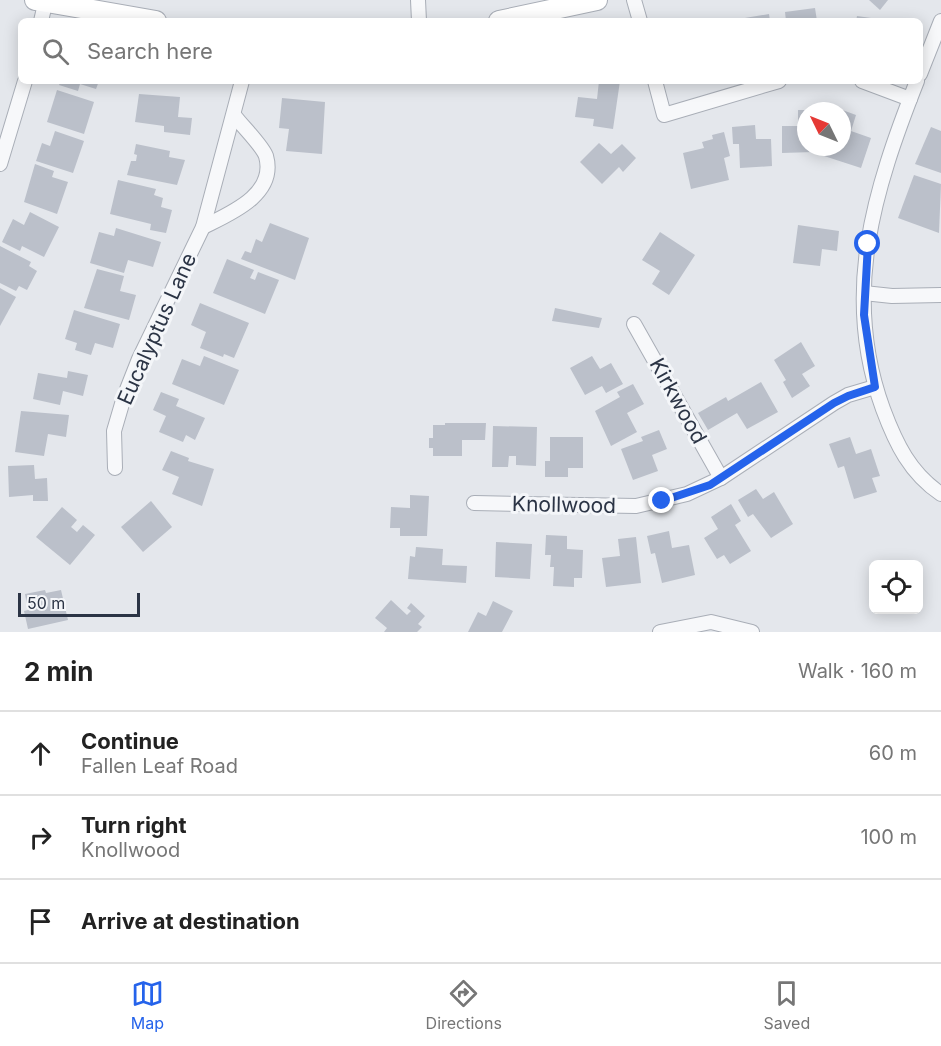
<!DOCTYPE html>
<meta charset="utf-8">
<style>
body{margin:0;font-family:Inter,sans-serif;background:#f6f6f6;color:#222}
.controls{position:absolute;right:18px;bottom:18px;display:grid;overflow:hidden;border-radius:9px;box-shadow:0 3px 15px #0003}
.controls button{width:54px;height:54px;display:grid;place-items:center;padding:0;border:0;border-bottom:2px solid #e0e0e0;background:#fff;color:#222;font:30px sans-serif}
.compass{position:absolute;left:797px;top:102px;width:54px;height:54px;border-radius:50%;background:#fff;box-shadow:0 3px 15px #0003;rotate:313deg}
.scale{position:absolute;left:18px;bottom:15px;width:122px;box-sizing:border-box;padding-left:6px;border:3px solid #2b3445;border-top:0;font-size:16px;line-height:21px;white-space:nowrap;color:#2b3445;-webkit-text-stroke:4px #f4f6f9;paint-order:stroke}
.stop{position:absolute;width:18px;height:18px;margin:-14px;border:4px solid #2563eb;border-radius:50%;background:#fff}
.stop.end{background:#2563eb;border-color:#fff;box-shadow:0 2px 6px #0008}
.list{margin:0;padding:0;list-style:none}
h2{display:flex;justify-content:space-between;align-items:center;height:78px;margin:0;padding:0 24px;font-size:26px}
h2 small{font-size:20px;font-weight:400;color:#767676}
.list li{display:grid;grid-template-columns:39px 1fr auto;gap:18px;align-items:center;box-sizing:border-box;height:84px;padding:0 24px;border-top:2px solid #e0e0e0}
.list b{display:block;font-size:22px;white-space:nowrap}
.list p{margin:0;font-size:20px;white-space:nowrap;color:#767676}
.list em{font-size:20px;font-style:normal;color:#767676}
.icon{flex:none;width:33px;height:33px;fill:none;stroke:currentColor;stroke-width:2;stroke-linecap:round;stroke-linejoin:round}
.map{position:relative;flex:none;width:941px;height:632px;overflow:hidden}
.search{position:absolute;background:#fff;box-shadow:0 3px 15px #0003;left:18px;right:18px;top:18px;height:66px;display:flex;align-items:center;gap:15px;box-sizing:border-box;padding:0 21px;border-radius:9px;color:#767676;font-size:22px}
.sheet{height:330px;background:#fff}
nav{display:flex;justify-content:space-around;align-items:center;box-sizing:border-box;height:84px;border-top:2px solid #e0e0e0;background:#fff;font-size:16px;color:#767676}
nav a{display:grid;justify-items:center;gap:3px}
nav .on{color:#2563eb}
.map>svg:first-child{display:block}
.building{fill:#bbc0ca}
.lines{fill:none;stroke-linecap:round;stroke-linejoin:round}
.minor-casing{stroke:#a9aeb7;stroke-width:16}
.secondary-casing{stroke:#a9aeb7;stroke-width:22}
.minor{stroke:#f7f8fa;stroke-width:14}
.secondary{stroke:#fff;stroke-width:20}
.route{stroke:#2563eb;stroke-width:8}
.labels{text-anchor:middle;stroke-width:6;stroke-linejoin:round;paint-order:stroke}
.street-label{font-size:21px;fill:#2b3445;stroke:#f4f6f9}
</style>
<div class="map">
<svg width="941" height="632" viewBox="0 0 941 632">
<rect width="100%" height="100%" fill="#e4e7ec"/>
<g class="building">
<path d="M869,0H888L880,10Z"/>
<path d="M815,8L817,21H786L785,12Z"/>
<path d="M769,14L770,21H734L733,20Z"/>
<path d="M857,16L885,20V21H856Z"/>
<path d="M61,81H99L96,89L80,84L78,91L59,85Z"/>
<path d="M599,81H620L613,129L593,126L594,119L575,117L578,97L597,99Z"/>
<path d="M57,90L94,102L84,134L47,122Z"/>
<path d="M139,94L180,97L178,117L192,118L190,135L164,132V126L135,122Z"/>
<path d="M282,98L325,102L322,154L286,151L289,129L279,128Z"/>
<path d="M837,108L856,115L851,131L871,138L861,168L824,156L827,147H842V111H836Z"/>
<path d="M798,110H806V147H814V152L782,153V126H798Z"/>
<path d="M755,125L756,139H771L772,166L740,168L739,144H733L732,127Z"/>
<path d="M931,127L941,131V173L915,164Z"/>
<path d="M55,131L84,141L73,173L36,161L42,143L50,146Z"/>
<path d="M724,132L730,156L724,158L729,180L691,189L683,153L704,148L702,142L713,139L712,135Z"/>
<path d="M599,143L611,154L622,144L636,158L623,172L619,167L602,184L580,162Z"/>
<path d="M136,144L170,151L169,157L185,160L177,185L127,175L131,161H136L137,155L134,154Z"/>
<path d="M35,164L54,171L52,177L68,182L57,214L24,202Z"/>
<path d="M914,175L941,184L939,233L898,218Z"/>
<path d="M118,180L156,189L154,195L163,198L161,207L172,210L166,233L150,230L151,224L110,214Z"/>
<path d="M30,212L59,227L44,257L22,246L20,251L2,242L13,219L24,225Z"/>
<path d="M270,223L309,238L295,280L241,259L245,251L251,253L256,239L262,242Z"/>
<path d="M798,225L839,231L837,251L822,249L820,266L793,263Z"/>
<path d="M116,228L161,242L153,267L128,260L124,273L90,263L99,232L114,236Z"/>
<path d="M660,232L695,255L669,295L652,284L660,271L642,260Z"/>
<path d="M0,246L31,262L29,266L37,271L27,290L19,286L16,291L0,283Z"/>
<path d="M227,259L254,270L250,278L255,280L258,272L279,280L265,314L213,293Z"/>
<path d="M97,269L124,276L120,291L136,295L129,320L84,308Z"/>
<path d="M0,288L16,297L0,326Z"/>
<path d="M200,303L249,323L234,358L224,354L223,357L200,348L206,332L191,325Z"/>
<path d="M555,308L602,318L599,328L552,321Z"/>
<path d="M74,310L120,324L113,348L95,343L91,355L75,350L77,343L65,339Z"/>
<path d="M801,342L815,366L802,374L810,386L792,398L783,382L786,380L774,360Z"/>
<path d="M204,356L239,370L224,405L172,384L182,359L200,366Z"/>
<path d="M592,356L600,369L611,363L623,384L606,393L602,386L585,395L570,368Z"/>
<path d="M68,371L88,375L83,396L63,391L60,405L33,399L38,373L67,378Z"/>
<path d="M761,382L778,412L747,429L737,413L708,430L698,413L726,397L728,401Z"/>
<path d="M633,384L644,404L627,413L637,432L611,446L595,411L620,397L617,392Z"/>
<path d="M161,392L179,399L176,406L205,418L195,440L186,435L183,442L159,432L166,416L153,410Z"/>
<path d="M21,411L69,415L66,437L48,434L44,456L15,452Z"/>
<path d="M445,423H486L485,440H462V456H433V448H429V438H433V425H445Z"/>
<path d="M493,426L537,427L536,466L516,465V456H509L508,467H492Z"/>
<path d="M659,430L667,449L652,455L658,471L633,480L621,449L643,441L641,437Z"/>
<path d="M550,437H583V468H568V477H545V461H550Z"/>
<path d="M850,437L856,454L871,449L880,476L872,478L877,492L854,499L844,466L838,468L829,444Z"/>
<path d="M171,451L189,458L188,461L214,469L202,506L172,494L179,477L162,470Z"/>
<path d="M34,465L35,479L47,478L48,501H33V495L9,497L8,466Z"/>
<path d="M756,489L763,499L774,492L793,524L771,538L753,514L748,517L738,500Z"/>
<path d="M410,495L429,496L427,536H400V528H390L391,507L410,508Z"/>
<path d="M151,501L172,527L143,552L121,527Z"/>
<path d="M731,504L741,521L735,525L751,551L730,564L724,555L717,559L704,538L718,529L711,517Z"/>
<path d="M62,507L77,520L71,527L77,532L83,525L95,535L70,565L36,537Z"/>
<path d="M669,531L672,548L689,545L695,575L662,583L655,553L651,554L647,536Z"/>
<path d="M546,535L567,536V549L583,550L582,578H574V587L553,586L554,567H550L551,555H545Z"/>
<path d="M636,537L641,583L606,587L602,558L620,556L618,539Z"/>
<path d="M496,542L532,544L530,579L495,577Z"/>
<path d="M416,547L443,549L442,565L467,566L466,583L408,579L410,556L415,557Z"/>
<path d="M45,590L46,593L61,590L68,620L28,629L24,611L28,610L25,594Z"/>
<path d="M391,600L407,615L411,611L407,608L411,603L425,616L418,624L422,627L417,632H384L387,628L375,618Z"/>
<path d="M493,601L513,611L502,632H468L478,612L486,616Z"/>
</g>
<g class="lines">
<g class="minor-casing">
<g id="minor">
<path d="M418,0L419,21"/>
<path d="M634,0L640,21"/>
<path d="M41,21L45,4"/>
<path d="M920,74L941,21"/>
<path d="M655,81L664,115L779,81"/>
<path d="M862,81L910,99"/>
<path d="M917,81C874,190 841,294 883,409C896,444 910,473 941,494"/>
<path d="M0,164L25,81"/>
<path d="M203,227C229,214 277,195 266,156C262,145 241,125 234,115"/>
<path d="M864,293L892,296L941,295"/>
<path d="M634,324L721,478"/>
<path d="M115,468L114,431L124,397L139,359L203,227L242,81"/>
<path d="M474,503L636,506L687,494L721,478L834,403L848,395L875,387"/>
<path d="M660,632L711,622L752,632"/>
</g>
</g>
<g class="secondary-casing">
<g id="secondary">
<path d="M35,0L156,21"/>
<path d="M499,21L597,0"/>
</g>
</g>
<use href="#minor" class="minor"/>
<use href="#secondary" class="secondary"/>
</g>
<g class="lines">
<path class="route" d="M662,501L710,485L834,403L848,396L875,387L864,315L868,244"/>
</g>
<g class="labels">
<g class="street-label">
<text transform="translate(157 329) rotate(-66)" y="7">Eucalyptus Lane</text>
<text transform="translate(678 401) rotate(61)" y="7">Kirkwood</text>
<text transform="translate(564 505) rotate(1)" y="7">Knollwood</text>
</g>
</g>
</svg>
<div class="controls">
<button><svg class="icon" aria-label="locate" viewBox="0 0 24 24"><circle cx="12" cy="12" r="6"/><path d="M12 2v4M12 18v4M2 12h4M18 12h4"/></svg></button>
</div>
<svg class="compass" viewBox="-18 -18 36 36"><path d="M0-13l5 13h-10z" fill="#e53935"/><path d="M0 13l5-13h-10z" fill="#767676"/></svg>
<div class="scale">50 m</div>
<div class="stop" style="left:868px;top:244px"></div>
<div class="stop end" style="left:662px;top:501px"></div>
<div class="search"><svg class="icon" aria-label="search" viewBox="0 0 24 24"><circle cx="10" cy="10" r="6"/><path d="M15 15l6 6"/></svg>Search here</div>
</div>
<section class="sheet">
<h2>2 min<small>Walk · 160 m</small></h2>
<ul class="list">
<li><svg class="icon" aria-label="ahead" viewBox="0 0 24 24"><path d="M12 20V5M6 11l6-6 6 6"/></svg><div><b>Continue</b><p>Fallen Leaf Road</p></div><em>60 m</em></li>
<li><svg class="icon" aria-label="right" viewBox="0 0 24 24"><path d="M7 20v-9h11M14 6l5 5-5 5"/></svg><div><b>Turn right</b><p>Knollwood</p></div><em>100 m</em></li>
<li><svg class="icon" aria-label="arrive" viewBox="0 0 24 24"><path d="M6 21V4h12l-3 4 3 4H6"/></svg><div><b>Arrive at destination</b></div></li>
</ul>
</section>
<nav>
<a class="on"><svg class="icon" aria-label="map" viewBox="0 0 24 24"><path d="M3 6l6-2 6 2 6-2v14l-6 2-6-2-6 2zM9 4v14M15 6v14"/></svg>Map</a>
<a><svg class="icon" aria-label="directions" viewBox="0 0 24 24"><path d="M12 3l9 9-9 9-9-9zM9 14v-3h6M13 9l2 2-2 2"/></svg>Directions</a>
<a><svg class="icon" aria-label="saved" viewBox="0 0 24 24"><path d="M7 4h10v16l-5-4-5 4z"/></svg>Saved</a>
</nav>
